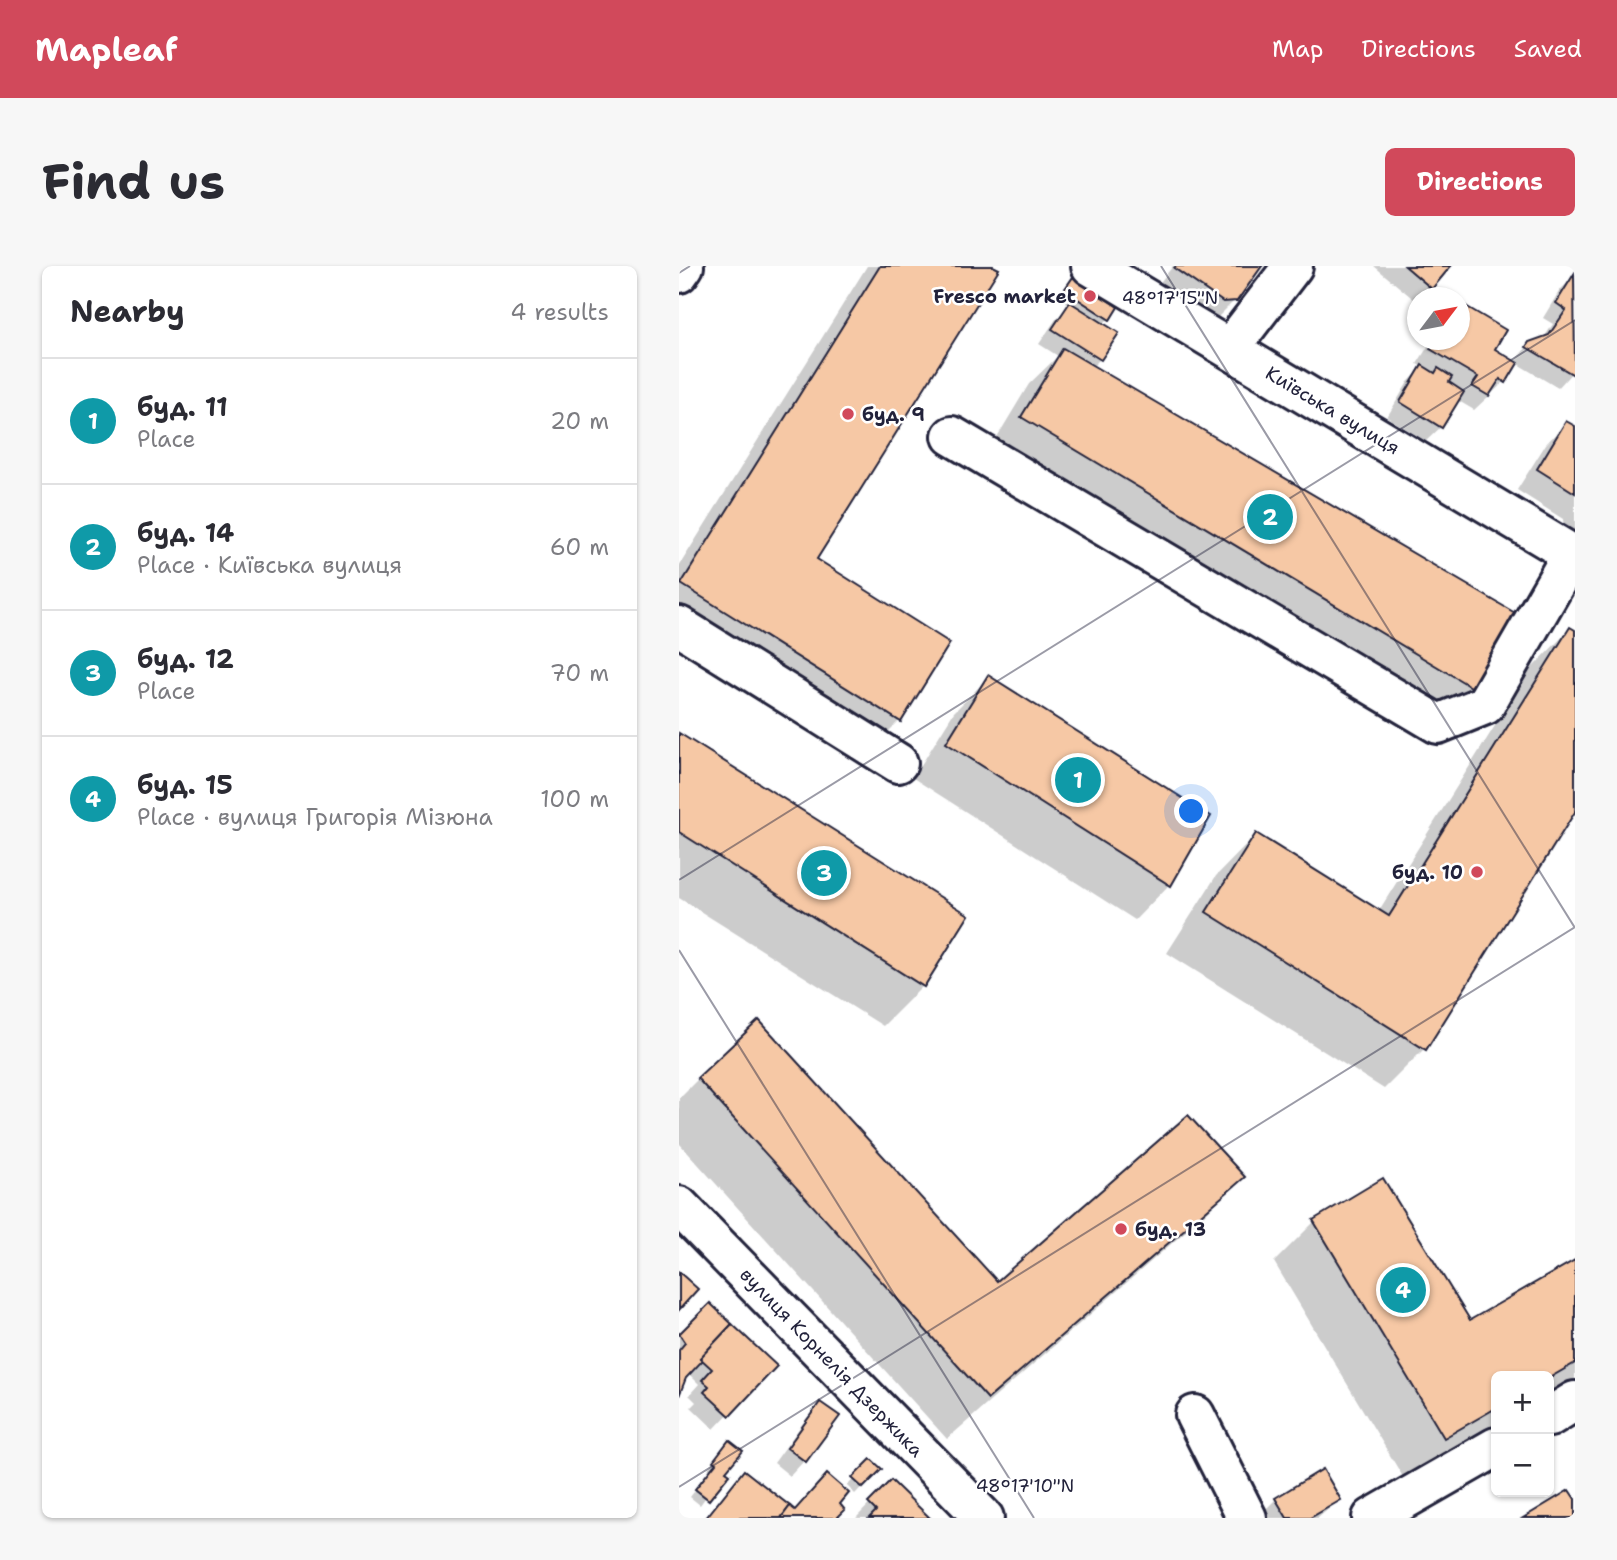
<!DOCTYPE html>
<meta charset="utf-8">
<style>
body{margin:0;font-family:"Shantell Sans",sans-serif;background:#f7f7f7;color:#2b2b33}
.controls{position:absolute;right:21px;bottom:21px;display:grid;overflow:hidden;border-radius:10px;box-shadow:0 2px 5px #0004}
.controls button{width:63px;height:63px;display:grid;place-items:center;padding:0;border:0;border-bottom:2px solid #e1e1e2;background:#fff;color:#2b2b33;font:35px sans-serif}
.compass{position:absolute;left:728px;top:21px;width:63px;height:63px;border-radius:50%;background:#fff;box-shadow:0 2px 5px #0004;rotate:58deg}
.you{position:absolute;left:513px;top:546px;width:24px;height:24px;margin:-18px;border:5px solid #fff;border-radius:50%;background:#1a73e8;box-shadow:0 0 0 10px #1a73e833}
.badge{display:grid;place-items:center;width:46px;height:46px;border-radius:50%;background:#d1495b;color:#fff;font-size:23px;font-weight:700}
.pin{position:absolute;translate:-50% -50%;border:4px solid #fff;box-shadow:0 2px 7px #0006}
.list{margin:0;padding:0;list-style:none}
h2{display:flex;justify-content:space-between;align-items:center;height:91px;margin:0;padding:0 28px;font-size:30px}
h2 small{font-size:23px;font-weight:400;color:#7c7c81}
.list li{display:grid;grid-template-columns:46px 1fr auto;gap:21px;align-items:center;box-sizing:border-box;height:126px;padding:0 28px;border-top:2px solid #e1e1e2}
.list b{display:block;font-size:26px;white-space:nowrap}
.list p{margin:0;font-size:23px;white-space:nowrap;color:#7c7c81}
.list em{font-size:23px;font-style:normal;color:#7c7c81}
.map{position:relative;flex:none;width:896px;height:1252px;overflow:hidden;border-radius:10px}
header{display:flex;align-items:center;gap:42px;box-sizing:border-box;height:98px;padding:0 35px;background:#d1495b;color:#fff}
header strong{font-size:33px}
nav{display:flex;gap:38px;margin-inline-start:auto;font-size:24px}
.intro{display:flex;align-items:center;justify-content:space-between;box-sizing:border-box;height:168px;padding:0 42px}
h1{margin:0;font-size:49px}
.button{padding:18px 32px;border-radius:10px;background:#d1495b;color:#fff;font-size:24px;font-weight:700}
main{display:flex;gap:42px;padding:0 42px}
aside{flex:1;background:#fff;border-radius:10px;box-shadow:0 2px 5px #0004}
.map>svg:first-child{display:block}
.shadow{fill:#0003}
.building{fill:#f6c8a5;stroke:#22223b;stroke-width:2}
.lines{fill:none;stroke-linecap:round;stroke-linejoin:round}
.minor-casing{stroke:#22223b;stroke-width:44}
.minor{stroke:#fff;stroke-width:38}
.ticks{fill:none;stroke:#22223b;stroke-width:2;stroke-opacity:0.45}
.poi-dot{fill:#d1495b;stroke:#fff;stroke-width:2.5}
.labels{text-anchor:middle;stroke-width:5;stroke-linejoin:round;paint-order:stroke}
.poi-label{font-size:19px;font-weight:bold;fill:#22223b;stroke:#fff;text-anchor:end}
.street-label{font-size:19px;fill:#22223b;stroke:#fff}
.ticks-label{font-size:18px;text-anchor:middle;fill:#22223b;stroke:#fff;stroke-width:5;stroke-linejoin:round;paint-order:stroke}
</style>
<header>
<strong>Mapleaf</strong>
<nav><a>Map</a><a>Directions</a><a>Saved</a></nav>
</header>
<div class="intro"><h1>Find us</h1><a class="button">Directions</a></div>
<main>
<aside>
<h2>Nearby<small>4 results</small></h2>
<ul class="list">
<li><span class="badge" style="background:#0f9aa8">1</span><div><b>буд. 11</b><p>Place</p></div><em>20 m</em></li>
<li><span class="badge" style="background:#0f9aa8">2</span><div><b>буд. 14</b><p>Place · Київська вулиця</p></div><em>60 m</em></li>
<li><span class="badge" style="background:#0f9aa8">3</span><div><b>буд. 12</b><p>Place</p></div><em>70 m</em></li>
<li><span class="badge" style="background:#0f9aa8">4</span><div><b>буд. 15</b><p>Place · вулиця Григорія Мізюна</p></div><em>100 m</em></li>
</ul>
</aside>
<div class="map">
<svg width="896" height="1252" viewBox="0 0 896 1252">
<rect width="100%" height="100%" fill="#fff"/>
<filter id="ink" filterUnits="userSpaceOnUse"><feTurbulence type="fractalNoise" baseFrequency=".0143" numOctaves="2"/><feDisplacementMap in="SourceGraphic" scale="14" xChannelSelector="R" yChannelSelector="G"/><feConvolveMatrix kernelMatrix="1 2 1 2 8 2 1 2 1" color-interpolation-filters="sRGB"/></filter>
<g filter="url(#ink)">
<g class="shadow">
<path d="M188,0H311L136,293L220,455L180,495L0,382V300Z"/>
<path d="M494,0H580L557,33L535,55L475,24Z"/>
<path d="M695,0H770L742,32H738V36Z"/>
<path d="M896,10V103L879,122L837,97L825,116L795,144L778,134L762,161L747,175L708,151L729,116L744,101L738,98L753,74H780L814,83L834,96L851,78L864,73L874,58L864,52L881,24Z"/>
<path d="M394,13L429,53L423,59L421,93L413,101L798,423L763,458L309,186L350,118L379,90L360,78L377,53L391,39L380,31Z"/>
<path d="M887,157L896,162V270L885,264L884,253L838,224L867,178Z"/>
<path d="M891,363L896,366V542L745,783L705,823L488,687L537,610L577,569L699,646L851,404Z"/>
<path d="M310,411L530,551L490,619L456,654L234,512L275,446Z"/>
<path d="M0,469L244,720L204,760L0,632Z"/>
<path d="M19,813L318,1017L563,911L523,951L268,1173L0,877V832Z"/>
<path d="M635,956L790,1057L896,996V1113L870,1128V1110H817V1158L724,1211L595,996Z"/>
<path d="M31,1040L95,1100L35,1163L12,1141L17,1136L10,1129L20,1118L9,1107L0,1125V1071Z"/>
<path d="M141,1138L158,1150L125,1195L111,1210L95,1197L127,1153Z"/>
<path d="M44,1184L45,1206L21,1239L11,1231L32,1204L29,1202Z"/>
<path d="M192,1195L200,1203L176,1228L168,1220Z"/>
<path d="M65,1206L116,1245L158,1238L156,1252H26Z"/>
<path d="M212,1216L248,1252H177Z"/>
<path d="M597,1233L660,1234L639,1252H586L583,1247Z"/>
</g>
<g class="building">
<path d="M201,0H314L320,3L138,293L271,377L222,456L2,318Z"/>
<path d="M497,0H583L558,35L544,36L495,2Z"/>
<path d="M726,0H772L753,23Z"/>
<path d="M895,8L896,107L895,109L847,81L850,76L870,69L887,44L877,37Z"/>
<path d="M394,11L439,41L431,54L385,24Z"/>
<path d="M391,36L440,67L422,94L373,63Z"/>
<path d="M780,36L827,64L816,83L839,97L827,117L821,113L810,130L793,120L799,111L751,83L757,74H780Z"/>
<path d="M384,82L843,351L799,425L342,151Z"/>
<path d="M743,99L756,107L759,102L773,111L770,116L785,126L763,162L721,136Z"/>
<path d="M887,155L896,160V227L858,203Z"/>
<path d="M891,361L896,364V546L747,784L527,646L577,567L710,650Z"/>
<path d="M309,409L532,550L492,620L267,477Z"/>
<path d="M0,467L290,649L245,721L0,566Z"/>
<path d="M80,754L318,1015L509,849L566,911L309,1133L18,812Z"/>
<path d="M704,912L791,1054L896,994V1097L870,1112V1110H817V1142L765,1172L634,954Z"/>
<path d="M0,1006L19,1023L0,1044Z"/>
<path d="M31,1037L53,1058L21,1092L24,1094L7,1112L0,1130V1084L6,1077L0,1068Z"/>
<path d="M53,1058L98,1100L51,1150L25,1126L30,1120L23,1114L33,1103L21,1092Z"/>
<path d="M141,1136L161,1150L127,1196L108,1182Z"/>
<path d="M50,1174L64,1185L47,1205L51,1208L30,1234L16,1223L37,1197L34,1195Z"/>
<path d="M192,1193L203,1203L184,1222L173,1212Z"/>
<path d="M644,1203L662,1234L631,1252H608L596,1232Z"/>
<path d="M65,1204L111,1240L102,1252H27Z"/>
<path d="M148,1208L170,1227L161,1238L166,1244L158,1252H102L111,1240L116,1244Z"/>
<path d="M212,1214L251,1252H190L197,1245L189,1237Z"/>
<path d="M890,1224L896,1233V1252H844Z"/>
</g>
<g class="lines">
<g class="minor-casing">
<g id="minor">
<path d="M412,0L896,290"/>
<path d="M0,7L5,0"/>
<path d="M551,82L614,0"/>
<path d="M273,170L759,458L806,439L893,288"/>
<path d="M0,360L219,497"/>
<path d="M0,940L305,1252"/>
<path d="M516,1149L568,1252"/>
<path d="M870,1151L896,1135"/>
<path d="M693,1252L817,1181"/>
</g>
</g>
<use href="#minor" class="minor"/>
</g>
</g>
<path class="ticks" d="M482,0L896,662M0,7L11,0M0,614L896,54M0,684L355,1252M0,1221L896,661"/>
<g class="poi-dot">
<circle cx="411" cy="30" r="7"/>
<circle cx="169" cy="148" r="7"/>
<circle cx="798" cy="606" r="7"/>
<circle cx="442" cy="963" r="7"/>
</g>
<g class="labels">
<g class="poi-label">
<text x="397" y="37">Fresco market</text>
<text x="183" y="155" text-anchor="start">буд. 9</text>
<text x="784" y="613">буд. 10</text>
<text x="456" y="970" text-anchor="start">буд. 13</text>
</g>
<g class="street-label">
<text transform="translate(654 144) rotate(31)" y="7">Київська вулиця</text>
<text transform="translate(153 1096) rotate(46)" y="7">вулиця Корнелія Дзержика</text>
</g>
</g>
<g class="ticks-label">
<text x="491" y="38">48°17'15"N</text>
<text x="346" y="1226">48°17'10"N</text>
</g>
</svg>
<div class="controls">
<button>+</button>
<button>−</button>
</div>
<svg class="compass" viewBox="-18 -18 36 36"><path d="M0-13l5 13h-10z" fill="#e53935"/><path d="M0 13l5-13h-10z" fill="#7c7c81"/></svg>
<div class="you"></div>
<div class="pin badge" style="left:399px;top:514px;background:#0f9aa8">1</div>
<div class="pin badge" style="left:591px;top:251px;background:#0f9aa8">2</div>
<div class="pin badge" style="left:145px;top:607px;background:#0f9aa8">3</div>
<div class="pin badge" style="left:724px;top:1024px;background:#0f9aa8">4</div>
</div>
</main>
